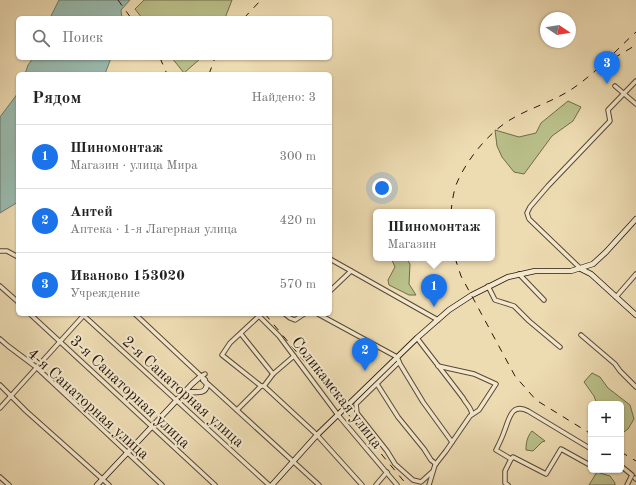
<!DOCTYPE html>
<html lang="ru">
<meta charset="utf-8">
<style>
body{margin:0;font-family:"Old Standard TT",serif;background:#f6f6f6;color:#222}
.controls{position:absolute;right:12px;bottom:12px;display:grid;overflow:hidden;border-radius:6px;box-shadow:0 1px 3px #0004}
.controls button{width:36px;height:36px;display:grid;place-items:center;padding:0;border:0;border-bottom:1px solid #e0e0e0;background:#fff;color:#222;font:20px sans-serif}
.compass{position:absolute;left:540px;top:12px;width:36px;height:36px;border-radius:50%;background:#fff;box-shadow:0 1px 3px #0004;rotate:102deg}
.you{position:absolute;left:382px;top:188px;width:14px;height:14px;margin:-10px;border:3px solid #fff;border-radius:50%;background:#1a73e8;box-shadow:0 0 0 6px #1a73e833}
.badge{display:grid;place-items:center;width:26px;height:26px;border-radius:50%;background:#1a73e8;color:#fff;font-size:13px;font-weight:700}
.pin{position:absolute;translate:-50% -33px;filter:drop-shadow(0 1px 2px #0008)}
.pin::after{content:'';position:absolute;top:21px;width:14px;height:12px;background:inherit;clip-path:polygon(0 0,100% 0,50% 100%)}
.popup{position:absolute;left:373px;top:209px;width:122px;height:52px;box-sizing:border-box;display:grid;place-content:center;border-radius:6px;background:#fff;filter:drop-shadow(0 1px 3px #0005);font-size:13px;white-space:nowrap;color:#767676}
.popup b{font-size:15px;color:#222}
.popup::after{content:'';position:absolute;left:50%;top:100%;margin-left:-8px;border:8px solid transparent;border-top-color:#fff}
.list{margin:0;padding:0;list-style:none}
h2{display:flex;justify-content:space-between;align-items:center;height:52px;margin:0;padding:0 16px;font-size:17px}
h2 small{font-size:13px;font-weight:400;color:#767676}
.list li{display:grid;grid-template-columns:26px 1fr auto;gap:12px;align-items:center;box-sizing:border-box;height:64px;padding:0 16px;border-top:1px solid #e0e0e0}
.list b{display:block;font-size:15px;white-space:nowrap}
.list p{margin:0;font-size:13px;white-space:nowrap;color:#767676}
.list em{font-size:13px;font-style:normal;color:#767676}
.icon{flex:none;width:22px;height:22px;fill:none;stroke:currentColor;stroke-width:2;stroke-linecap:round;stroke-linejoin:round}
.map{position:relative;flex:none;width:636px;height:485px;overflow:hidden}
.search{position:absolute;background:#fff;box-shadow:0 1px 3px #0004;left:16px;top:16px;width:316px;height:44px;display:flex;align-items:center;gap:10px;box-sizing:border-box;padding:0 14px;border-radius:6px;color:#767676;font-size:15px}
.panel{position:absolute;background:#fff;box-shadow:0 1px 3px #0004;left:16px;top:72px;width:316px;height:244px;border-radius:6px}
.map>svg:first-child{display:block}
.green{fill:#bac08a;stroke:#706c4a}
.water{fill:#99bbaf;stroke:#6b796d}
.lines{fill:none;stroke-linecap:round;stroke-linejoin:round}
.street-casing{stroke:#584835;stroke-width:5.5}
.secondary-casing{stroke:#27170b;stroke-width:6}
.street{stroke:#f3e8cd;stroke-width:3.5}
.secondary{stroke:#f3e8cd;stroke-width:4.5}
.rail{stroke:#27170b;stroke-width:1;stroke-dasharray:7 7;stroke-linecap:butt}
.labels{text-anchor:middle;stroke-width:4;stroke-linejoin:round;paint-order:stroke}
.street-label{font-size:16px;fill:#27170b;stroke:#f3e8cd}
</style>
<div class="map">
<svg width="636" height="485" viewBox="0 0 636 485">
<rect width="100%" height="100%" fill="#eddbb2"/>
<filter id="stains"><feTurbulence type="fractalNoise" baseFrequency=".005" numOctaves="4"/><feColorMatrix values="0 0 0 0 .2 0 0 0 0 .09 0 0 0 0 .02 0 0 0 .5 -.17"/></filter>
<radialGradient id="worn" r=".72"><stop offset=".6" stop-color="#630" stop-opacity="0"/><stop offset="1" stop-color="#630" stop-opacity=".3"/></radialGradient>
<g class="green">
<path d="M144,0H232L225,18H142L135,9Z"/>
<path d="M172,58H201L184,73Z"/>
<path d="M568,101L581,107L573,121L552,136L524,174L514,172L502,157L497,146L495,130L519,137L536,133L541,123Z"/>
<path d="M391,258H406L410,264L409,284L416,295H409L389,285L388,280L395,267Z"/>
<path d="M592,373L600,377L608,388L630,405L634,419L628,429L621,434V404H597L594,396L584,382Z"/>
<path d="M532,431L545,441L542,442L533,451L526,450C526,443 527,437 532,431Z"/>
<path d="M597,472L610,476L615,483V485H589Z"/>
</g>
<g class="water">
<path d="M59,0H130L121,10L122,18H50Z"/>
<path d="M33,58H111L105,74H25L28,65Z"/>
<path d="M18,93V202L0,213V117Z"/>
</g>
<g class="lines">
<g class="street-casing">
<g id="street">
<path d="M615,86L636,104"/>
<path d="M0,251H7L18,257"/>
<path d="M330,259L438,320"/>
<path d="M581,269L529,219L527,213L530,207L548,186L610,121L608,110L636,81"/>
<path d="M519,274L544,300"/>
<path d="M0,286L18,302"/>
<path d="M488,286L495,300L514,306L529,321L560,347"/>
<path d="M330,291L351,271"/>
<path d="M616,297L636,274"/>
<path d="M30,314L215,485"/>
<path d="M82,314L269,485"/>
<path d="M135,314L201,376L205,374"/>
<path d="M285,314L290,318L295,320L304,314"/>
<path d="M318,314L397,357L400,364L423,402L452,442"/>
<path d="M241,334L273,374"/>
<path d="M581,335L615,364L620,371L636,387"/>
<path d="M417,338C432,358 448,378 463,398C466,404 471,407 472,414"/>
<path d="M0,339L8,346L36,367L162,485"/>
<path d="M399,362L356,404L357,413L387,451L395,464L413,480L421,482L432,472"/>
<path d="M206,382L319,485"/>
<path d="M377,384L398,417L424,449L431,460L436,464"/>
<path d="M0,385L26,411L109,485"/>
<path d="M261,386L222,355L230,343L259,316L279,336L338,415L397,485"/>
<path d="M264,386L317,435L362,485"/>
<path d="M0,408L84,315"/>
<path d="M237,410L261,386H264L273,374L294,356"/>
<path d="M511,459L513,457L546,474L561,449L588,464"/>
<path d="M621,466L632,475L627,485"/>
<path d="M0,477L9,485"/>
<path d="M635,478L636,479"/>
<path d="M376,485L387,472"/>
<path d="M429,485L435,465L446,451L470,416L479,410L496,384L474,374L438,366"/>
<path d="M508,485L505,483V471L511,459L496,450C499,444 502,438 504,432C509,420 511,402 528,411L591,449"/>
</g>
</g>
<g class="secondary-casing">
<g id="secondary">
<path d="M581,269L591,274L636,315"/>
<path d="M184,393C192,390 206,397 207,384L203,380"/>
<path d="M97,485L192,384L201,376L205,380"/>
<path d="M272,485L317,435L417,338L449,310L472,295L508,277L535,271H571L593,264L606,252L636,219"/>
</g>
</g>
<use href="#street" class="street"/>
<use href="#secondary" class="secondary"/>
<g class="rail">
<path d="M118,0L131,18"/>
<path d="M244,18L261,0"/>
<path d="M160,58L167,74"/>
<path d="M614,58L636,45"/>
<path d="M209,74L215,58"/>
<path d="M451,212C452,203 453,194 456,185C466,160 490,130 515,117C533,107 554,101 572,89C596,73 615,51 636,32"/>
<path d="M455,258L461,276L515,376L536,400L591,434"/>
<path d="M265,314L407,485"/>
<path d="M621,452L636,461"/>
</g>
</g>
<g class="labels">
<g class="street-label">
<text transform="translate(131 391) rotate(43)" y="6">3-я Санаторная улица</text>
<text transform="translate(184 391) rotate(42)" y="6">2-я Санаторная улица</text>
<text transform="translate(338 392) rotate(52)" y="6">Соликамская улица</text>
<text transform="translate(89 403) rotate(42)" y="6">4-я Санаторная улица</text>
</g>
</g>
<rect width="100%" height="100%" filter="url(#stains)"/>
<rect width="100%" height="100%" fill="url(#worn)"/>
</svg>
<div class="controls">
<button>+</button>
<button>−</button>
</div>
<svg class="compass" viewBox="-18 -18 36 36"><path d="M0-13l5 13h-10z" fill="#e53935"/><path d="M0 13l5-13h-10z" fill="#767676"/></svg>
<div class="you"></div>
<div class="pin badge" style="left:434px;top:307px">1</div>
<div class="popup"><b>Шиномонтаж</b>Магазин</div>
<div class="pin badge" style="left:365px;top:371px">2</div>
<div class="pin badge" style="left:607px;top:84px">3</div>
<div class="search"><svg class="icon" aria-label="search" viewBox="0 0 24 24"><circle cx="10" cy="10" r="6"/><path d="M15 15l6 6"/></svg>Поиск</div>
<section class="panel">
<h2>Рядом<small>Найдено: 3</small></h2>
<ul class="list">
<li><span class="badge">1</span><div><b>Шиномонтаж</b><p>Магазин · улица Мира</p></div><em>300 m</em></li>
<li><span class="badge">2</span><div><b>Антей</b><p>Аптека · 1-я Лагерная улица</p></div><em>420 m</em></li>
<li><span class="badge">3</span><div><b>Иваново 153020</b><p>Учреждение</p></div><em>570 m</em></li>
</ul>
</section>
</div>
